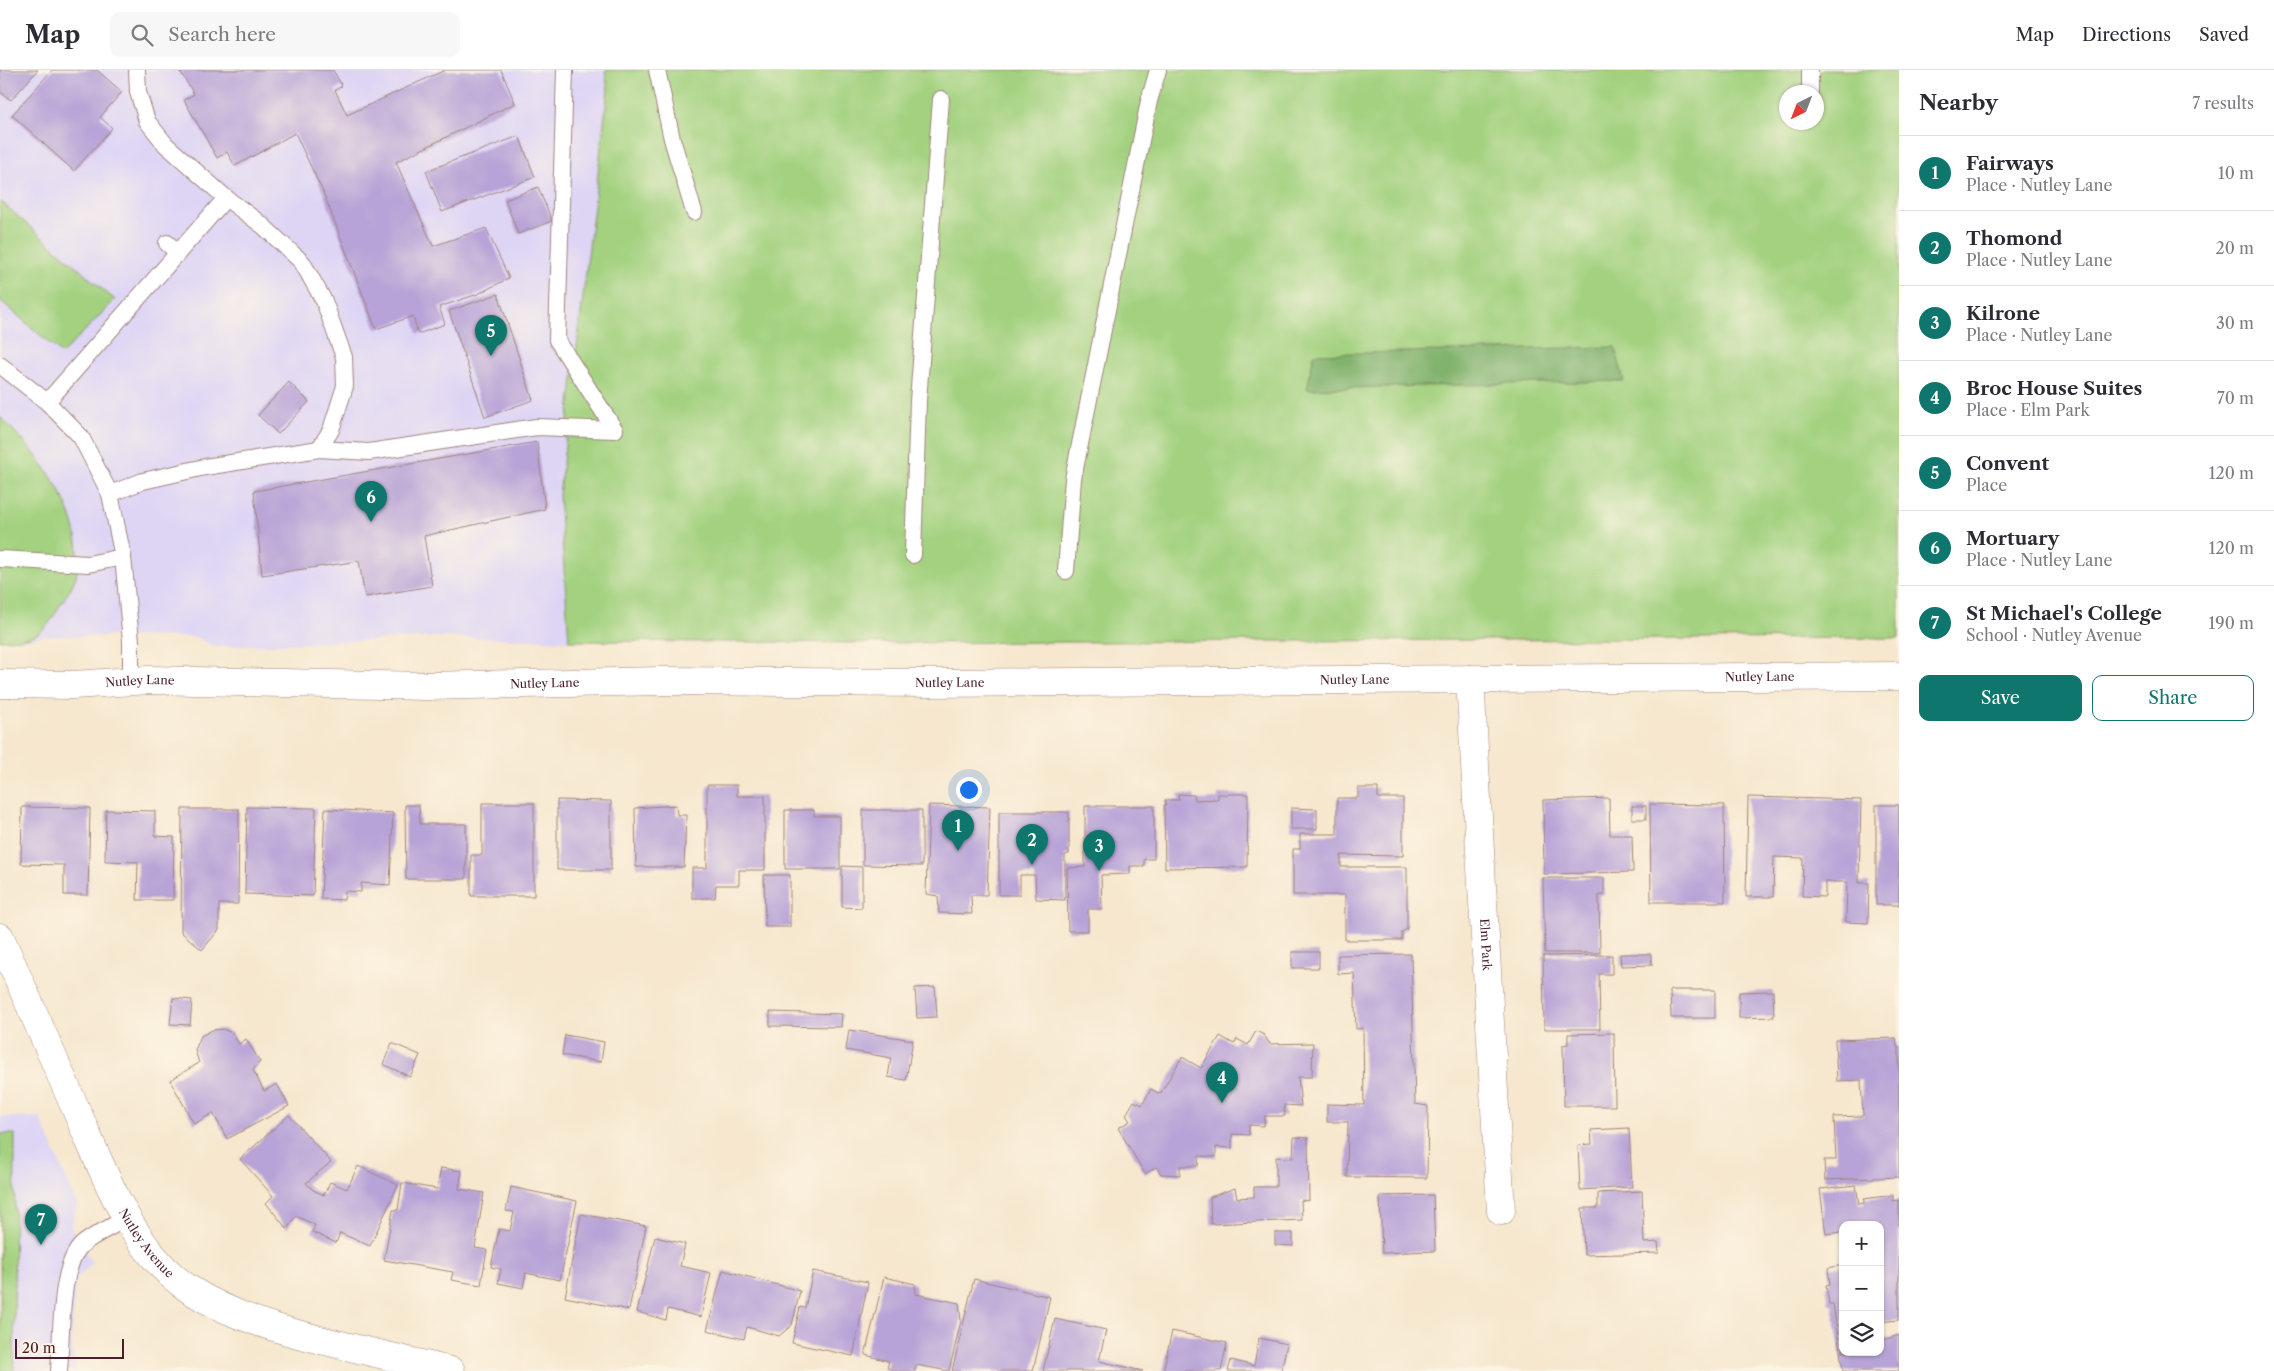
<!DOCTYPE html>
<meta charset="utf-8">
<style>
body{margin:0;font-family:"Libre Caslon Text",serif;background:#f7f7f7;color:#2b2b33}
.controls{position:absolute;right:15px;bottom:15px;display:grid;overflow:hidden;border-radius:10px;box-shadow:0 1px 4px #0004}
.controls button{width:45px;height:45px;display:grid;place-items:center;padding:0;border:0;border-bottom:1px solid #e1e1e2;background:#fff;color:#2b2b33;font:25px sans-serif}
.compass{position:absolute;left:1779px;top:15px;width:45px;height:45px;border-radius:50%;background:#fff;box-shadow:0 1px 4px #0004;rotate:222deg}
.scale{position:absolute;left:15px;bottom:12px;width:109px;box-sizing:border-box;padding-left:5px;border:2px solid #4a1f2b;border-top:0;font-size:14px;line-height:18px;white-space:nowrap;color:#4a1f2b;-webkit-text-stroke:4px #fcf5e5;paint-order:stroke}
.you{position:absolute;left:968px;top:719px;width:18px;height:18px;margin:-12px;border:4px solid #fff;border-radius:50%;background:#1a73e8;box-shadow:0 0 0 8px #1a73e833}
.badge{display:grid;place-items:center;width:32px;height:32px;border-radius:50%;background:#0f766e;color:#fff;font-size:16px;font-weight:700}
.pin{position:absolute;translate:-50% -41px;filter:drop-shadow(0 1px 2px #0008)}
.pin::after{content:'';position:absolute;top:26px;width:18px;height:15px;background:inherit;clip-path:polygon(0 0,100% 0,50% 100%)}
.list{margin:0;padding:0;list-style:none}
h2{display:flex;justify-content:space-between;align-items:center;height:65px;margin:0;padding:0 20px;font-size:21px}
h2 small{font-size:16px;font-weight:400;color:#7c7c81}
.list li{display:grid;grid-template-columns:32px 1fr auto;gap:15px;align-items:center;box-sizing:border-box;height:75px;padding:0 20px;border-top:1px solid #e1e1e2}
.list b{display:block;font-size:19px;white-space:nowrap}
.list p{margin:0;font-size:16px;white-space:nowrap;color:#7c7c81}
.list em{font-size:16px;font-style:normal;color:#7c7c81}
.actions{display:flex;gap:10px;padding:15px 20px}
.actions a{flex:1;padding:11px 0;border:1px solid #0f766e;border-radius:10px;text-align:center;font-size:18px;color:#0f766e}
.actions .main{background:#0f766e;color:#fff}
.icon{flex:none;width:28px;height:28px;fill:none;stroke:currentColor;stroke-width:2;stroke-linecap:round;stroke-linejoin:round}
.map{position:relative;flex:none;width:1899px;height:1301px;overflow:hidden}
header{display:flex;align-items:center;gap:30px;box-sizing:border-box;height:70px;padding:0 25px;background:#fff;border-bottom:1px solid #e1e1e2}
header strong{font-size:24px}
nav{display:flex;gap:28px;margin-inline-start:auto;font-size:18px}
.search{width:350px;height:45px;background:#f7f7f7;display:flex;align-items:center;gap:12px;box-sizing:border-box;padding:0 18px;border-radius:10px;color:#7c7c81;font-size:19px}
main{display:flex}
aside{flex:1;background:#fff}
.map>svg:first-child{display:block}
.built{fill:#ded5f5}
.green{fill:#a3d17f;stroke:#767855;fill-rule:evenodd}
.forest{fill:#82b36e;stroke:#66694c}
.building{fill:#b7a3d7}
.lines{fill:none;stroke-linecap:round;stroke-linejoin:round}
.lane-casing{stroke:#a0837c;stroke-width:18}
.street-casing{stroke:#a0837c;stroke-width:29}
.secondary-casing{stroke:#a0837c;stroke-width:29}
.lane{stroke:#fff;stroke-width:16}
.street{stroke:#fff;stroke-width:28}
.secondary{stroke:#fff;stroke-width:28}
.labels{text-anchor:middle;stroke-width:4;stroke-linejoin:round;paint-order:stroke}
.street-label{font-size:12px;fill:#4a1f2b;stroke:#fcf5e5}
</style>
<header>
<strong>Map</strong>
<div class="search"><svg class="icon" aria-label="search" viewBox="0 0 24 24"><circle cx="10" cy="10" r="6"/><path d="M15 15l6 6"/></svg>Search here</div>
<nav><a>Map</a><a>Directions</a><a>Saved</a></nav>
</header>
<main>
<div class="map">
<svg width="1899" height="1301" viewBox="0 0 1899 1301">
<rect width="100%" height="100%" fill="#fcf5e5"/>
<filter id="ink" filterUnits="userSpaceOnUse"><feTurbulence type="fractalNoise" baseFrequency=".02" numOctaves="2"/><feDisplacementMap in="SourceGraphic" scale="10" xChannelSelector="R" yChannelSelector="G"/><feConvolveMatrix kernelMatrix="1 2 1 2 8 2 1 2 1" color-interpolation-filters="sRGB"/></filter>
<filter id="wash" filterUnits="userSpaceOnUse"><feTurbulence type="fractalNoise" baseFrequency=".0096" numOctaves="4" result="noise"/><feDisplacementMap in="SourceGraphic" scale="20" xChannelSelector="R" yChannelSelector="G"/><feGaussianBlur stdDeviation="1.12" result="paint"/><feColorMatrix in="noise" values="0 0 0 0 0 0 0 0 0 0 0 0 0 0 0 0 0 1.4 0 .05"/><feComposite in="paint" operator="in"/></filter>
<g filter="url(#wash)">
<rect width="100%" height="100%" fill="#f6e7ce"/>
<g class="built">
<path d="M0,0H605L608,20L559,425L569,571L443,567L216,577L195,567L42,566L28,570H0Z"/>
<path d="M0,1047H40L77,1134L71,1157L92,1193L76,1209L71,1269L76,1301H0Z"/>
</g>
<g class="green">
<path d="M605,0H1899V568L887,573L569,571L559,425L608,20ZM1786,22H1816V52H1786Z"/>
<path d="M0,131L115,230L62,284L0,230Z"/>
<path d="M0,347C41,386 85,441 77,501C76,512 66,526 60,535C43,567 35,569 0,570Z"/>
<path d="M0,1064H15L14,1301H0Z"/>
</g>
<path class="forest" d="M1615,277L1624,311L1307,319L1314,284Z"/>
<g id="blocks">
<g class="building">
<path d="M0,0H38L11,30L0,22Z"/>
<path d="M52,0H97L122,22L100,47L112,58L74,101L12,45Z"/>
<path d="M179,0H333L342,16L335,20L347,45L445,0H501L515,33L396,92L433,176L486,158L509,208L478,224L439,237L445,254L418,264L413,246L376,259L323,122L295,63L235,96L227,82L217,88L184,30L194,24Z"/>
<path d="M519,66L535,107L442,142L426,101Z"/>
<path d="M538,117L552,151L518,164L505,130Z"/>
<path d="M498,224L533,330L485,347L449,241Z"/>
<path d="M289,312L309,332L278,364L258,345Z"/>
<path d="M537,372L545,439L424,466L432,516L365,527L359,491L262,505L254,421Z"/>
<path d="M707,715H737V726H765V800H739V815H716L715,828H692V798H707Z"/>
<path d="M1358,718H1378V728H1403V786L1341,785V797H1407V859L1402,862V870H1345V825H1293V779H1300V764H1337V728H1358Z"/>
<path d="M1178,724L1194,725L1195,730L1218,729V724H1248L1247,797L1165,798L1164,735H1166L1165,730H1179Z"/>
<path d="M1748,727L1861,730L1859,813H1869L1868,853L1846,852L1847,812H1825V827L1802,826L1803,788L1774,787L1773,827H1746Z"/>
<path d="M1609,728L1610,765H1632L1633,802L1544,804L1543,730Z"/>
<path d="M557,730L611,731V800H557Z"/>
<path d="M482,733H534V826H471V785H482Z"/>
<path d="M1650,734L1724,735L1725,832H1651Z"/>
<path d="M405,735H419L420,754H466V809H406Z"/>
<path d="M676,735L677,745H686L684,797H636L635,738Z"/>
<path d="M929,735L990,737L987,825H971L972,844L939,843L938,826L926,824Z"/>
<rect x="1876" y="735" width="23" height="100"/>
<path d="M1085,736H1154V789H1144V796H1130V804L1101,805L1102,839H1088V861H1068L1067,798L1085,797Z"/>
<rect x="1632" y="736" width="14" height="13"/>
<path d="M22,737L90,738L88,825H64V795L21,794Z"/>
<path d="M247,737L316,738L313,826L245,824Z"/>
<path d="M1291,738L1317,739V759H1291Z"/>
<path d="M182,739H239L238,834H219V860L202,880L181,862Z"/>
<path d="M325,739L393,743L390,815L361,813V822L345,821L344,830L321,829Z"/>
<path d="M106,740L155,741V766L174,767L173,830H137L138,792L105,791Z"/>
<path d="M785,740H814V746H840V799H785Z"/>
<path d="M863,740H922V796L863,795Z"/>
<path d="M999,742H1069V784L1065,785V830L1036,829L1035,805H1020V825H999Z"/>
<path d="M842,796L862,797V838L842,837Z"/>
<path d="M764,805H790V857H765Z"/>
<path d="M1543,808H1604V825H1599L1600,883H1545Z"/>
<rect x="1292" y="882" width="27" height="16"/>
<path d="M1411,884L1415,1034L1428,1036L1427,1108L1347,1107L1348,1052H1327V1034L1364,1035L1363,958L1356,959L1354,903L1338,904V885Z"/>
<path d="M1620,884H1651L1652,895L1621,896Z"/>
<path d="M1612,885V904H1599L1600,959H1544L1543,886Z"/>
<path d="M935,917L937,947L917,948L915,918Z"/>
<path d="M1670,920H1715V948H1671Z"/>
<path d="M1773,921L1774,947L1739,948V922Z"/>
<path d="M173,928L192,930L190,955L170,954Z"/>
<path d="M770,942L842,944L841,957L770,956Z"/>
<path d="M223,959L232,963L239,974L246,969L260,992L253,1000L264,1021L277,1014L289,1036L227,1069L213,1043L194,1054L170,1010L199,993L195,980L201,966L212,960Z"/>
<path d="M849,960L913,970L906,1010L888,1007L891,988L846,980Z"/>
<path d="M1256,961L1264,965L1270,974L1313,973L1312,1007H1298L1301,1036L1284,1035L1285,1046H1265L1264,1056L1249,1055V1065L1232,1064V1078L1216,1077V1087L1199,1086L1198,1096H1180V1105L1161,1104L1156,1097L1145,1104L1118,1058L1130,1051L1126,1045L1134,1031L1142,1035L1151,1019L1160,1024L1182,987L1201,998L1220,966L1234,974L1237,969L1248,975Z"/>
<path d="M1614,963L1615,1036H1564L1563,975L1568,974V964Z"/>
<path d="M565,965L604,972L601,992L562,985Z"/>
<path d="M1896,968L1897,977H1899V1107L1825,1110L1824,1090H1836L1834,1047L1863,1046L1861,1010L1837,1011L1835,970Z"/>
<path d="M392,973L420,985L410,1007L383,994Z"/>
<path d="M289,1045L331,1092L306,1113L313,1120L324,1125L330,1112L347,1119L358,1096L398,1115L370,1176L340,1163L336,1173L312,1162L315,1155L296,1146L287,1159L266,1133L273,1126L240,1089Z"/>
<path d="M1629,1058L1632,1117L1580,1120L1578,1075L1592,1074L1591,1060Z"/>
<path d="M1294,1067L1308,1068L1309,1131L1301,1130L1302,1150L1211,1154L1210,1127L1235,1118L1237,1128L1254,1127V1117H1276V1087L1293,1088Z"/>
<path d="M441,1098L462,1101L459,1119L484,1123L475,1178L487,1180L481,1215L451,1210L453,1202L384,1190L393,1140H398L402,1113L437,1119Z"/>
<path d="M1856,1115L1859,1134L1864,1133V1129L1893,1125V1131L1899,1130V1250L1880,1252V1155H1843V1162L1826,1164L1820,1119Z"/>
<path d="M511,1117L577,1131L560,1210L526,1203L523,1218L498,1213L501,1199L491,1197L499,1159L510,1161L514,1142L506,1141Z"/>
<path d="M1642,1121L1644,1173L1658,1172L1659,1183L1584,1185L1582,1138H1598V1123Z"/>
<path d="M1433,1125L1435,1181L1382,1183L1380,1126Z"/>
<path d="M581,1144L646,1156L629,1240L565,1227Z"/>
<path d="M1275,1163H1293V1176L1275,1175Z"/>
<path d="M655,1167L685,1174L680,1196L711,1203L701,1247L668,1239L666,1250L637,1242Z"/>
<path d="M1843,1195V1282H1880V1271L1899,1265V1301H1843L1833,1234H1829L1826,1215L1830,1214L1828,1198Z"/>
<path d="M723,1200L800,1221L792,1255L779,1266L747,1257L744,1269L707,1260Z"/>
<path d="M813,1201L868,1212L853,1286L792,1273L800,1237L805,1238Z"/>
<path d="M884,1207L915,1214L916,1224L959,1233L961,1251L949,1301L916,1295L915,1301H898L887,1298L889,1291L865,1285Z"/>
<path d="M974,1209L1050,1227L1033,1301H952Z"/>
<path d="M1055,1249L1106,1260L1099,1291L1143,1301H1043Z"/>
<path d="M1172,1261L1227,1273L1221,1301H1163Z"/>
<path d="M1259,1268L1287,1274L1281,1301H1228L1231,1290L1254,1296Z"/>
</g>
</g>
</g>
<g filter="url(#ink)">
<use href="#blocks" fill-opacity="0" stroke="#a0837c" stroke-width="1"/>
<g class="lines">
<g class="lane-casing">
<g id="lane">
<path d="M137,0L138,22L147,51L166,75L226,128L262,155L302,192L324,231L344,287L345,316L331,360L319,379"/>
<path d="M657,0L672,69L694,142"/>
<path d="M1810,0V22"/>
<path d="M167,173L178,183"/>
<path d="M0,295L47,332L81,367L110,424L123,487L131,571V611"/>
<path d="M47,332L226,128"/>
<path d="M110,424L143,411L205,397L319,379L369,382L537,357L615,360L557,270L565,0"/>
<path d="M913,485L918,331L941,29"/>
<path d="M0,489L88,494L123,487"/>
<path d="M1066,501L1073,409L1149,31L1158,0"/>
<path d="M59,1301C62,1269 58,1193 84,1173C97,1163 113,1156 127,1148"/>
</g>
</g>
<g class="street-casing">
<g id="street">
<path id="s1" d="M1470,609L1501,1141"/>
<path id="s2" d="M0,867C23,920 47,973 70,1026C99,1089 128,1179 189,1219C233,1248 287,1262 337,1274C375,1283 413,1292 451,1301"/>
</g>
</g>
<g class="secondary-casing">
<g id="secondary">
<path id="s3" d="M0,614L73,615L149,610L426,616L661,611L930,613L1899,606"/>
</g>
</g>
<use href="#lane" class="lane"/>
<use href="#street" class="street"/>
<use href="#secondary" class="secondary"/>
</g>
</g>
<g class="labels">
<g class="street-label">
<text dy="4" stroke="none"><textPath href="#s3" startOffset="1760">Nutley Lane</textPath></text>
<text dy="4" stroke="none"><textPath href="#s3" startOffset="1355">Nutley Lane</textPath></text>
<text dy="4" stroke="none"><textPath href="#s3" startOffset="140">Nutley Lane</textPath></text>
<text dy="4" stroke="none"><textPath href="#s3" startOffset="950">Nutley Lane</textPath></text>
<text dy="4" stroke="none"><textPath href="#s3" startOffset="545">Nutley Lane</textPath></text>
<text dy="4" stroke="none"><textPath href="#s1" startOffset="266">Elm Park</textPath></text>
<text dy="4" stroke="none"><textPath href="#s2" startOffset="340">Nutley Avenue</textPath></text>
</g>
</g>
</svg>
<div class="controls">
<button>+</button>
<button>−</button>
<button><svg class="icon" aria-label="layers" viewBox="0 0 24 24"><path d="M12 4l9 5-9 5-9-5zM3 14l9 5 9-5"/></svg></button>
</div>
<svg class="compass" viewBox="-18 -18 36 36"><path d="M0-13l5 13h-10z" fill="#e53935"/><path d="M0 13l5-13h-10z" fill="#7c7c81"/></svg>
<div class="scale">20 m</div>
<div class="you"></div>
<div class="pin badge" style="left:958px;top:781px">1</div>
<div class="pin badge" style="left:1032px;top:795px">2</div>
<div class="pin badge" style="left:1099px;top:801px">3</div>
<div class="pin badge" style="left:1222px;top:1033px">4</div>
<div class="pin badge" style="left:491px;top:286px">5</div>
<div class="pin badge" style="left:371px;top:452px">6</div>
<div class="pin badge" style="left:41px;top:1175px">7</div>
</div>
<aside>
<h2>Nearby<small>7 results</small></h2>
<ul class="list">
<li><span class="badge">1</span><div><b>Fairways</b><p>Place · Nutley Lane</p></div><em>10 m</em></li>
<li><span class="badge">2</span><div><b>Thomond</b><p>Place · Nutley Lane</p></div><em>20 m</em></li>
<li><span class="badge">3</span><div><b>Kilrone</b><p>Place · Nutley Lane</p></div><em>30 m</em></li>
<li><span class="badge">4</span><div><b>Broc House Suites</b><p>Place · Elm Park</p></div><em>70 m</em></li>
<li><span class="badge">5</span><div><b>Convent</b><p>Place</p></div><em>120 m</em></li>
<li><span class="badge">6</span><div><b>Mortuary</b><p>Place · Nutley Lane</p></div><em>120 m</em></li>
<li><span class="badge">7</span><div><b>St Michael's College</b><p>School · Nutley Avenue</p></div><em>190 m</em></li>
</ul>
<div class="actions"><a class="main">Save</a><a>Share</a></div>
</aside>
</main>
